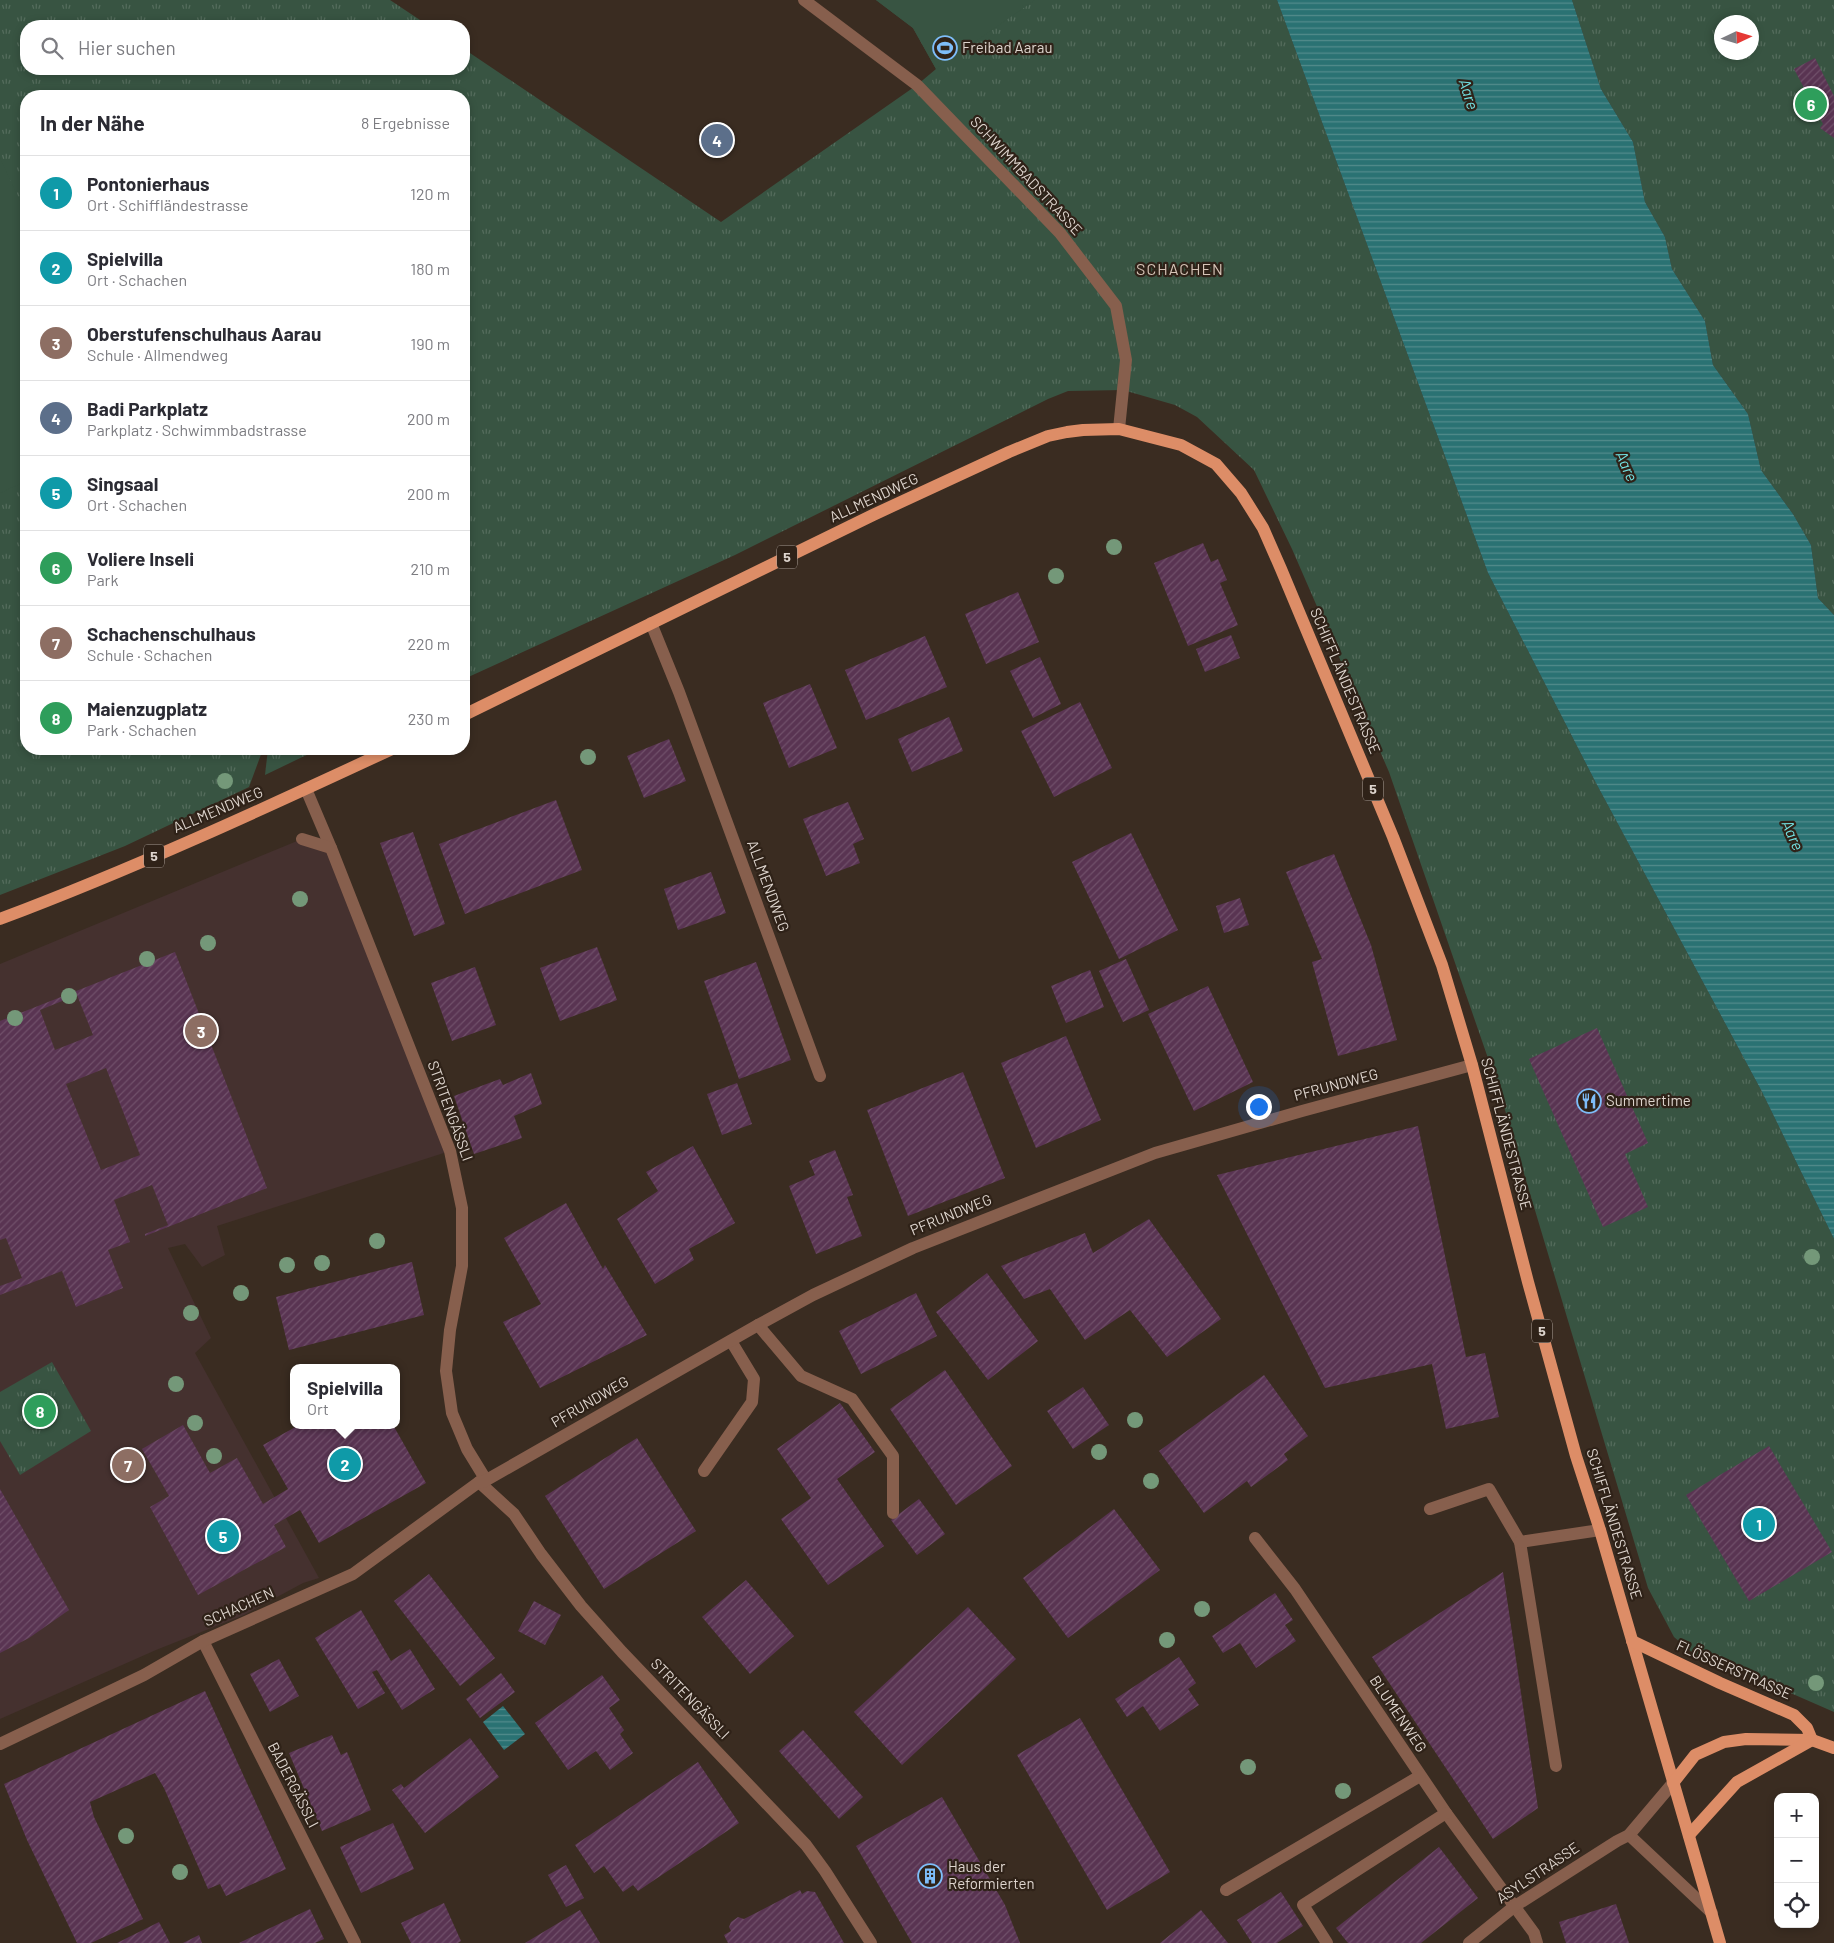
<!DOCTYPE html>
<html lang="de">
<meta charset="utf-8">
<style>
body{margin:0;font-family:Barlow,sans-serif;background:#f7f7f7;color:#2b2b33}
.controls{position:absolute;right:15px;bottom:15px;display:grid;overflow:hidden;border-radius:10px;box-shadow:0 2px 8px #0003}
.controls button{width:45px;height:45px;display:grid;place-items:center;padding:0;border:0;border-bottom:1px solid #e1e1e2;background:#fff;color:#2b2b33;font:25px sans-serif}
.compass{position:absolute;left:1714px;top:15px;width:45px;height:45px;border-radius:50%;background:#fff;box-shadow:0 2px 8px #0003;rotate:86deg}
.you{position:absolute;left:1258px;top:1106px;width:18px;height:18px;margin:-12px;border:4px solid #fff;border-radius:50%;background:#1a73e8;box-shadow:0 0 0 8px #1a73e833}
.badge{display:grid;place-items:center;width:32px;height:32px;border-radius:50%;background:#506d8c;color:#fff;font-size:16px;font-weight:700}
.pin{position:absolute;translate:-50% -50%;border:2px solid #fff;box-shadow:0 1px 5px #0006}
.popup{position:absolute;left:290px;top:1364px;width:110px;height:65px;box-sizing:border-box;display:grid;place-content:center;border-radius:10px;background:#fff;filter:drop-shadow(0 1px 4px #0005);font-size:16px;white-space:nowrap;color:#7c7c81}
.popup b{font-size:19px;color:#2b2b33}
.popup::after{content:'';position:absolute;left:50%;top:100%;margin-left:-10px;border:10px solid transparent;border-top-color:#fff}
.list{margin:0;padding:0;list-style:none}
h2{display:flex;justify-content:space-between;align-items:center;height:65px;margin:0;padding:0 20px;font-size:21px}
h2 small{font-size:16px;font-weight:400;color:#7c7c81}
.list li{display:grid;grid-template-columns:32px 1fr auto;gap:15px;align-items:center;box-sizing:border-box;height:75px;padding:0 20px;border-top:1px solid #e1e1e2}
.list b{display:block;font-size:19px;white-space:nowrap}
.list p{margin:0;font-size:16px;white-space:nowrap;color:#7c7c81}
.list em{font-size:16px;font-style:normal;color:#7c7c81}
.icon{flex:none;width:28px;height:28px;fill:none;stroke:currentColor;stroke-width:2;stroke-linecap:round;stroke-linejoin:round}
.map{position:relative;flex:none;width:1834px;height:1943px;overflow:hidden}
.search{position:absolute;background:#fff;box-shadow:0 2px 8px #0003;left:20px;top:20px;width:450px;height:55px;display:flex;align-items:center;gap:12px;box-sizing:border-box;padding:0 18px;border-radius:20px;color:#7c7c81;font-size:19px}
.panel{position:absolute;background:#fff;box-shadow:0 2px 8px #0003;left:20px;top:90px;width:450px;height:665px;border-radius:20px}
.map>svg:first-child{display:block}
.education{fill:#45312f}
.grass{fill:url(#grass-tufts);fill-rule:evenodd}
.pitch{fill:#385442}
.water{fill:url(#water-rules)}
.building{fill:url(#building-hatch);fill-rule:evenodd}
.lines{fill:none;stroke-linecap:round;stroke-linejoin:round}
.minor{stroke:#875f4d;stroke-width:12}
.major{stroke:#dd8d67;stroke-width:12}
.tree{fill:#749879}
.labels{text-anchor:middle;stroke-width:4.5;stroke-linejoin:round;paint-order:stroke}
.shield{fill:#2f2218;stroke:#aa9f97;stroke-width:1}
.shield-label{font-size:14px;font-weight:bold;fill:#ded5ce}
.poi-label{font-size:15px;fill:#ded5ce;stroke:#2f2218;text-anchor:start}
.street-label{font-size:15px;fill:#ded5ce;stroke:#2f2218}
.water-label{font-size:16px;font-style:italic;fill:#72dfe0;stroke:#2f2218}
.neighbourhood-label{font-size:16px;letter-spacing:1px;fill:#d6c4b7;stroke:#2f2218}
</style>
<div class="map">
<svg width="1834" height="1943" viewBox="0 0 1834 1943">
<defs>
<pattern id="grass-tufts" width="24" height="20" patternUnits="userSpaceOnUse" patternTransform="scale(1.25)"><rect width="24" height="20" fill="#385442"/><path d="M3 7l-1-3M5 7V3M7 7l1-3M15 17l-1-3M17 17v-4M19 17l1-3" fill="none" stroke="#546c5c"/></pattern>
<pattern id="water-rules" width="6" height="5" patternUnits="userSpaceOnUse" patternTransform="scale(1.25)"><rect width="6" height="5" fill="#2a7273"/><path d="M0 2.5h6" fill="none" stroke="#538c8c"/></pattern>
<pattern id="building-hatch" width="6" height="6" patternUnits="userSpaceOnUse" patternTransform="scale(1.25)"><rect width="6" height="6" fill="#593452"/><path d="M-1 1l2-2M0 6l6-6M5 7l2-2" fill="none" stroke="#70506a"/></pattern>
</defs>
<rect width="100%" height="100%" fill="#3a2c21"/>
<path class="education" d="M302,839L331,848L450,1151L217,1226L225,1255L202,1267L185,1244L168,1248L211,1338L195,1353L319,1578L303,1583L244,1615L156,1650L0,1719V964Z"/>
<g class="grass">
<path d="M0,0H390L429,26H26V69H464V49L721,222L917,85L936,69L913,28L876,0H1277L1488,573L1597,785L1761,1090L1834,1239V1712L1731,1667L1700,1659L1674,1637L1648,1588L1499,1090L1389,772L1292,549L1254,470L1197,417L1175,405L1123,390L1068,391L1048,399L735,555L464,679V96H26V749H263L249,787L125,846L0,895Z"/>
<path d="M1572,0H1834V615L1818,598L1811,545L1793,514L1761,470L1748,414L1713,365L1705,321L1672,269L1665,237L1645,202L1633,142L1601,89ZM1722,22H1752V52H1722Z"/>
<path d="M268,749H319L265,775Z"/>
<path d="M52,1362L91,1431L20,1475L0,1441V1392Z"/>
</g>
<g class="pitch">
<path d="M876,0H1035L936,69L913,28Z"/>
<path d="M0,158L26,214V481L0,493Z"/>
</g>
<g class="water">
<path d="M1277,0H1572L1601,89L1633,142L1645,202L1665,237L1672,269L1705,321L1713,365L1748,414L1761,470L1793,514L1811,545L1818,598L1834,615V1239L1761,1090L1597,785L1488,573Z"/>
<path d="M503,1706L525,1734L504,1750L483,1722Z"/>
</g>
<g class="building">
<path d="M1815,58L1834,96V138L1820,128L1823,124L1794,69Z"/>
<path d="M1203,543L1211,562L1218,559L1227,580L1220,583L1238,625L1188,646L1154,563Z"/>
<path d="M1018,592L1039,642L986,664L965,614Z"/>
<path d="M1231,635L1240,658L1205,672L1196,649Z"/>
<path d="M925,636L947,687L866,720L845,670Z"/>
<path d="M1040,657L1061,704L1033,718L1010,671Z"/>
<path d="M810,684L837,748L789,768L763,703Z"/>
<path d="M1080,702L1112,768L1054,797L1021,731Z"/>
<path d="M949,717L963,751L912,772L898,739Z"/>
<path d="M669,739L686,781L644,798L627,756Z"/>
<path d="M556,800L582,870L465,914L439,844Z"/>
<path d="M848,802L864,839L853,844L860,863L826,876L803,819Z"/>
<path d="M413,832L445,924L414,936L380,843Z"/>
<path d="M1131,833L1178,930L1119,959L1072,862Z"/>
<path d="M1334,854L1371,945L1397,1040L1338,1056L1312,962L1322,959L1286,872Z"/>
<path d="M711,872L726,913L678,930L664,889Z"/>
<path d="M1240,898L1249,925L1224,933L1216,906Z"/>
<path d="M597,947L617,1000L560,1021L540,968Z"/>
<path d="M175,952L267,1188L145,1236V1234L168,1225L152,1185L114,1200L130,1242L108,1250L123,1288L76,1307L62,1271L0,1295V1286L22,1278L6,1238L0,1240V1021ZM77,995L93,1035L55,1050L40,1010ZM106,1068L140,1155L101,1170L66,1084Z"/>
<path d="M1126,959L1149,1010L1123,1022L1099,971Z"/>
<path d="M756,962L791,1060L739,1079L704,981Z"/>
<path d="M475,967L496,1025L452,1041L431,983Z"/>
<path d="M1090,970L1104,1007L1066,1023L1051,986Z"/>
<path d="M1208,986L1253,1082L1194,1111L1148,1014Z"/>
<path d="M1597,1028L1648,1143L1625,1154L1648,1207L1603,1227L1529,1059Z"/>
<path d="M1066,1036L1101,1120L1036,1148L1001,1063Z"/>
<path d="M963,1072L1005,1178L908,1216L867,1110Z"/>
<path d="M531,1073L542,1104L514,1116L522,1138L474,1154L454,1096L500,1079L503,1085Z"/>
<path d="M737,1083L752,1124L722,1135L707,1094Z"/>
<path d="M1418,1126L1466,1357L1485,1353L1499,1417L1446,1429L1432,1364L1325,1388L1217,1175Z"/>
<path d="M693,1146L735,1223L689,1249L694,1260L655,1284L617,1219L658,1191L646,1172Z"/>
<path d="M835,1150L853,1195L847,1197L862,1236L816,1254L789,1186L815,1175L809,1161Z"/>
<path d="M566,1203L603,1269L605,1265L647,1335L540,1388L503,1322L541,1304L504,1238Z"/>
<path d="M1149,1219L1221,1319L1167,1357L1130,1310L1085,1340L1050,1289L1024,1299L1001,1266L1085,1233L1093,1253Z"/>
<path d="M412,1262L424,1315L289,1350L276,1297Z"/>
<path d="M987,1273L1038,1341L988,1380L936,1312Z"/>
<path d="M916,1293L937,1336L861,1374L839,1331Z"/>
<path d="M945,1370L1012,1466L956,1505L890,1409Z"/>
<path d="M1264,1375L1308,1436L1284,1454L1288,1460L1251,1487L1247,1481L1204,1513L1159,1451Z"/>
<path d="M1083,1387L1109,1425L1073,1449L1047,1411Z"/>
<path d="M840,1403L875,1452L837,1479L884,1546L828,1585L781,1519L811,1498L777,1449Z"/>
<path d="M183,1425L210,1473L237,1458L263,1504L288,1489L263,1445L299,1425H393L426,1483L319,1543L300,1510L274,1525L286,1547L198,1595L150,1507L169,1496L142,1449Z"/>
<path d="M637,1438L696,1531L604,1589L545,1496Z"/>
<path d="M1769,1446L1832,1552L1749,1601L1686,1495Z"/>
<path d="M0,1489L69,1610L29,1638L0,1653Z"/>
<path d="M919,1499L945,1534L917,1555L891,1520Z"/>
<path d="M1114,1509L1160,1570L1068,1638L1023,1578Z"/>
<path d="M1503,1572L1538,1808L1493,1839L1372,1657Z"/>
<path d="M429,1574L495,1658L460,1686L394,1601Z"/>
<path d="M746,1580L794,1636L750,1674L702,1617Z"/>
<path d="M1275,1593L1293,1620L1285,1625L1296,1641L1256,1668L1240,1643L1223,1653L1212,1636Z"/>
<path d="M534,1601L561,1615L545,1645L518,1631Z"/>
<path d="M968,1607L1016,1659L902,1765L854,1712Z"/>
<path d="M361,1610L391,1661L410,1649L435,1689L402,1710L377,1670L372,1672L385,1693L358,1709L315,1638Z"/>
<path d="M1179,1657L1196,1683L1188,1689L1199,1705L1160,1731L1143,1706L1127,1717L1115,1699Z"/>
<path d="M279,1659L299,1696L270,1712L250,1674Z"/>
<path d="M501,1673L515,1692L480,1718L466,1699Z"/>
<path d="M602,1675L620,1700L609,1708L624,1730L620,1734L633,1753L610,1770L596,1751L568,1770L535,1723Z"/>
<path d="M205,1691L286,1869L226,1896L220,1884L208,1889L164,1788L155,1773L90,1802L94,1817L143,1919L91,1943H77L27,1840L4,1784Z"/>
<path d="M1080,1718L1170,1872L1107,1910L1017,1755Z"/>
<path d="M803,1730L863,1797L839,1819L779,1751Z"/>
<path d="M332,1735L341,1755L347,1752L371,1810L322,1831L289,1753Z"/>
<path d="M470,1738L499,1777L425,1833L392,1790L401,1784L404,1788Z"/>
<path d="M698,1762L739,1823L638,1891L633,1885L623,1892L604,1866L594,1873L575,1845Z"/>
<path d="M942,1797L1005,1905L1020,1943H912L856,1846Z"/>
<path d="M393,1823L414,1869L361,1893L340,1847Z"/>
<path d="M1439,1847L1478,1898L1421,1943H1348L1336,1928Z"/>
<path d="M566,1865L584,1898L566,1907L548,1875Z"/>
<path d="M800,1890L802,1894L807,1891L815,1892L844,1943H728L724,1935L731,1931L729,1927L731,1922L738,1917L744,1919Z"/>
<path d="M1281,1892L1303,1926L1277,1943H1252L1237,1920Z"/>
<path d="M444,1903L461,1941L458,1943H411L401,1923Z"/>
<path d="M1616,1904L1629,1943H1566L1559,1922Z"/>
<path d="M310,1909L324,1939L315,1943H239Z"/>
<path d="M580,1910L600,1943H525Z"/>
<path d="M1201,1910L1228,1943H1160Z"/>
<path d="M159,1922L170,1943H117Z"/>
<path d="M199,1935L202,1943H183Z"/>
</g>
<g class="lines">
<g class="minor">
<path d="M804,0L917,85L1060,233L1116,306L1126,360L1119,429"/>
<path d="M651,623L679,692L820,1076"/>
<path d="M306,789L331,848"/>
<path d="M302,839L331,848L450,1151L462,1208V1266L450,1330L446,1371L452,1413L467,1449L486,1480"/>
<path d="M758,1325L801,1376L852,1399L893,1456V1513"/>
<path d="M704,1471L752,1402L754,1379L731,1341"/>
<path d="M479,1482L514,1514L541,1554L581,1606L622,1652L806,1845L825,1871L871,1943"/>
<path d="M1430,1509L1489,1489L1520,1542L1556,1766"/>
<path d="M1255,1538L1295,1589L1446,1813L1534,1933L1537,1943"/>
<path d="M1520,1542L1600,1530"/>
<path d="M203,1641L355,1943"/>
<path d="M0,1744L144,1675L203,1641L353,1574L479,1482H483L758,1325L813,1295L913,1248L1155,1153L1302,1111L1472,1065"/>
<path d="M1629,1835L1712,1913"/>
<path d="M1226,1890L1420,1776"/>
<path d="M1327,1943L1303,1905L1446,1813"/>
<path d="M1469,1943L1515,1906L1617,1841L1629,1835L1673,1783"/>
</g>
<g class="major">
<path d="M464,715L873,515L1009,452L1048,436L1067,432L1083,430L1119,429L1181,445L1216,464L1241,493L1263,528L1281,569L1393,837L1442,965L1472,1065L1528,1282L1576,1456L1600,1530L1720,1943"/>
<path d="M0,919C133,869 263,809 392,749"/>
<path d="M1632,1641L1720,1683L1794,1715L1807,1728L1812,1740"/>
<path d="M1673,1783L1695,1755L1724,1742L1746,1739L1812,1740L1834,1748"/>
<path d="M1689,1835L1737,1782L1812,1740"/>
</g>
</g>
<g class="tree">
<circle cx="1114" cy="547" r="8"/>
<circle cx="1056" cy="576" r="8"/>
<circle cx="588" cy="757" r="8"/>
<circle cx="225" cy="781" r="8"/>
<circle cx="300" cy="899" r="8"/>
<circle cx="208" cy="943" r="8"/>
<circle cx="147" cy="959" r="8"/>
<circle cx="69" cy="996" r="8"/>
<circle cx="15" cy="1018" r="8"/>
<circle cx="377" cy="1241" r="8"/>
<circle cx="1812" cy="1257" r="8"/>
<circle cx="322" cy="1263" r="8"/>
<circle cx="287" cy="1265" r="8"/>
<circle cx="241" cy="1293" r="8"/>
<circle cx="191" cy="1313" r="8"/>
<circle cx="176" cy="1384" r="8"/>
<circle cx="1135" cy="1420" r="8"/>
<circle cx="195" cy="1423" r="8"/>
<circle cx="1099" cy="1452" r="8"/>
<circle cx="214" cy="1456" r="8"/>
<circle cx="1151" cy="1481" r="8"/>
<circle cx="1202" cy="1609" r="8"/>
<circle cx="1167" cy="1640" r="8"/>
<circle cx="1816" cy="1683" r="8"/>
<circle cx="1248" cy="1767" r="8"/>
<circle cx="1343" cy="1791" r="8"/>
<circle cx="126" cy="1836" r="8"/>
<circle cx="180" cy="1872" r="8"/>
</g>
<defs>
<g id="stadium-ring" transform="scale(1.25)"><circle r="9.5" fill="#2f2218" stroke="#7ebdf9" stroke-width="1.5"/><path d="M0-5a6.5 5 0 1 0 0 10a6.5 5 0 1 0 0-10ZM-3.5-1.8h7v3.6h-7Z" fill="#7ebdf9"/></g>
<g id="restaurant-ring" transform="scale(1.25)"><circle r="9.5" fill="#2f2218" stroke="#7ebdf9" stroke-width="1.5"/><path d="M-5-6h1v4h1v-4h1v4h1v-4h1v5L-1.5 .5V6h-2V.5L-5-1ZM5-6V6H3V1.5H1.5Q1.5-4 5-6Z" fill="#7ebdf9"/></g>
<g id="building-ring" transform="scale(1.25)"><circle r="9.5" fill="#2f2218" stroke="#7ebdf9" stroke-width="1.5"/><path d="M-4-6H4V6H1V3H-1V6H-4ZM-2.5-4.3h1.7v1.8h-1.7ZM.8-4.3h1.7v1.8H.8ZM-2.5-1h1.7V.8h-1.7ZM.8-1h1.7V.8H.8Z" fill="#7ebdf9"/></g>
</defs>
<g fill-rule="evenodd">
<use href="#stadium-ring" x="945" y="48"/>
<use href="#restaurant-ring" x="1589" y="1101"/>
<use href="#building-ring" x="930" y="1876"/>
</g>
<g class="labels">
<g class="shield">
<rect x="777" y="545.5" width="20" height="23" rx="4"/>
<rect x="1363" y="777.5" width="20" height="23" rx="4"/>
<rect x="144" y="844.5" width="20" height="23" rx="4"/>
<rect x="1532" y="1319.5" width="20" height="23" rx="4"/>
</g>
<g class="shield-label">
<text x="787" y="562">5</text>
<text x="1373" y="794">5</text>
<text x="154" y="861">5</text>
<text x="1542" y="1336">5</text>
</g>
<g class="poi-label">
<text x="962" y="53">Freibad Aarau</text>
<text x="1606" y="1106">Summertime</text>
<text x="948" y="1872">Haus der<tspan x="948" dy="17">Reformierten</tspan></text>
</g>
<g class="street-label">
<text transform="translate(1026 176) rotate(47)" y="5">SCHWIMMBADSTRASSE</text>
<text transform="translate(874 498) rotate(-25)" y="5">ALLMENDWEG</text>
<text transform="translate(1345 681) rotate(67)" y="5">SCHIFFLÄNDESTRASSE</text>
<text transform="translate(218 810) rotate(-23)" y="5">ALLMENDWEG</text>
<text transform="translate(768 886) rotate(70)" y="5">ALLMENDWEG</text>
<text transform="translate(1336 1085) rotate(-15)" y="5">PFRUNDWEG</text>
<text transform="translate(450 1111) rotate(70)" y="5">STRITENGÄSSLI</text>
<text transform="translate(1506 1134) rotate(75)" y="5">SCHIFFLÄNDESTRASSE</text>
<text transform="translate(951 1215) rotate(-22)" y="5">PFRUNDWEG</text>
<text transform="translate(590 1402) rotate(-30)" y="5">PFRUNDWEG</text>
<text transform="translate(1614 1524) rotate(73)" y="5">SCHIFFLÄNDESTRASSE</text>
<text transform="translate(239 1607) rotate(-24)" y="5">SCHACHEN</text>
<text transform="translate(1734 1670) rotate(24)" y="5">FLÖSSERSTRASSE</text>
<text transform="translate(690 1699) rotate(46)" y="5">STRITENGÄSSLI</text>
<text transform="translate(1398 1714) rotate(56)" y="5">BLUMENWEG</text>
<text transform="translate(293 1785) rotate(63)" y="5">BADERGÄSSLI</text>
<text transform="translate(1538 1873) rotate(-34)" y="5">ASYLSTRASSE</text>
</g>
<g class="water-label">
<text transform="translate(1469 94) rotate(72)" y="6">Aare</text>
<text transform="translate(1627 466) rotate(66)" y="6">Aare</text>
<text transform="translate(1793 835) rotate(66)" y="6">Aare</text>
</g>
<g class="neighbourhood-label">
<text x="1180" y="275">SCHACHEN</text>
</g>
</g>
</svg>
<div class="controls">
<button>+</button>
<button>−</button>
<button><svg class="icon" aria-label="locate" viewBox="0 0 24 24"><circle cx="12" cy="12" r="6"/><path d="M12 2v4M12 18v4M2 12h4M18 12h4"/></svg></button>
</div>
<svg class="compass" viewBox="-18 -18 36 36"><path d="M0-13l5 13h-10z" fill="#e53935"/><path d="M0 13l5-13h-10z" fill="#7c7c81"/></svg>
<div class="you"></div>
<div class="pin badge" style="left:1759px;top:1524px;background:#0f9aa8">1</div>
<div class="pin badge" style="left:345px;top:1464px;background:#0f9aa8">2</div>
<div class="popup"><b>Spielvilla</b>Ort</div>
<div class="pin badge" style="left:201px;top:1031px;background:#8d6e63">3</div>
<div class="pin badge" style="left:717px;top:140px;background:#5c6f8a">4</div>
<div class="pin badge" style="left:223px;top:1536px;background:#0f9aa8">5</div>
<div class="pin badge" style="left:1811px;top:104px;background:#2e9e5b">6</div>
<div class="pin badge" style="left:128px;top:1465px;background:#8d6e63">7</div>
<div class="pin badge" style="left:40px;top:1411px;background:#2e9e5b">8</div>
<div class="search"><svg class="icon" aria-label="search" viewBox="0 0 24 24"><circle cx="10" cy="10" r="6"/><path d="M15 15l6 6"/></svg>Hier suchen</div>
<section class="panel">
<h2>In der Nähe<small>8 Ergebnisse</small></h2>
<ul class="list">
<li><span class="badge" style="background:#0f9aa8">1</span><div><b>Pontonierhaus</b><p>Ort · Schiffländestrasse</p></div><em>120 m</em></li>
<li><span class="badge" style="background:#0f9aa8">2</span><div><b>Spielvilla</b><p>Ort · Schachen</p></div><em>180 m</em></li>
<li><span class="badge" style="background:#8d6e63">3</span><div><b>Oberstufenschulhaus Aarau</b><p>Schule · Allmendweg</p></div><em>190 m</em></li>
<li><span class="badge" style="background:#5c6f8a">4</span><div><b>Badi Parkplatz</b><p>Parkplatz · Schwimmbadstrasse</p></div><em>200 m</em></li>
<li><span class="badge" style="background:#0f9aa8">5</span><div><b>Singsaal</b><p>Ort · Schachen</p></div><em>200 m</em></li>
<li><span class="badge" style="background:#2e9e5b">6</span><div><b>Voliere Inseli</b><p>Park</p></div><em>210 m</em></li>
<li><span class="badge" style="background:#8d6e63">7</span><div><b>Schachenschulhaus</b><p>Schule · Schachen</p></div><em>220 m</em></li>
<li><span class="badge" style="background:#2e9e5b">8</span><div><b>Maienzugplatz</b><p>Park · Schachen</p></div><em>230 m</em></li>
</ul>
</section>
</div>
